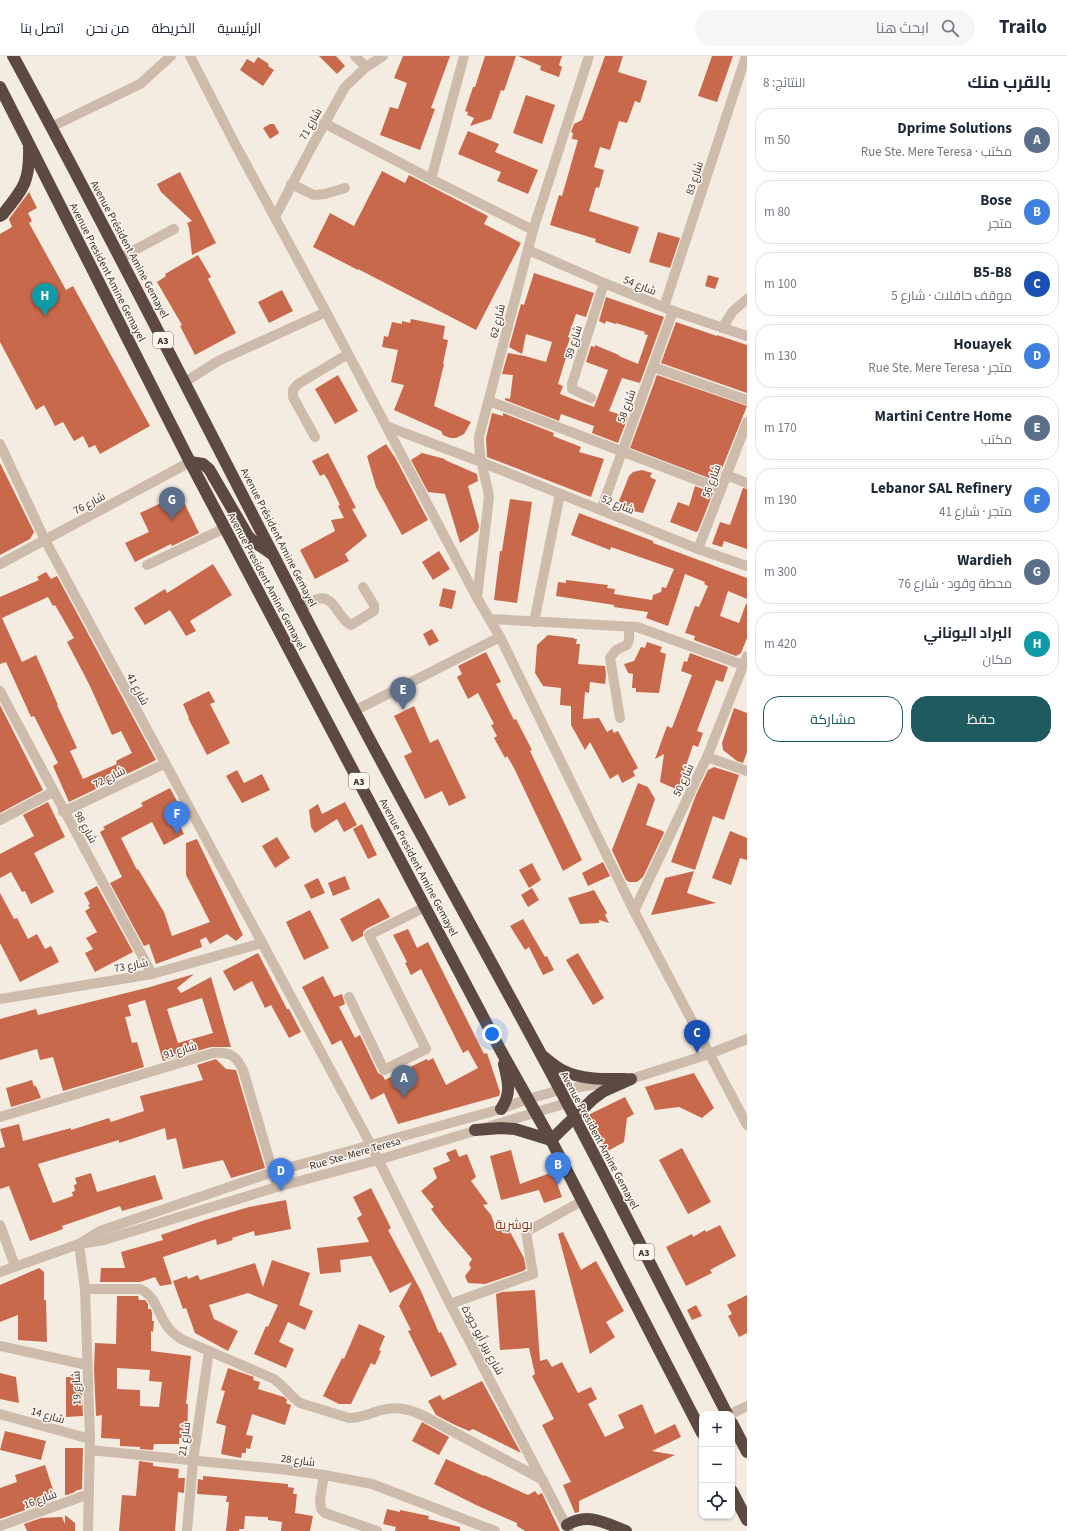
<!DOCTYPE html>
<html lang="ar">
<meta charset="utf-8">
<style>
body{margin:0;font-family:"Source Sans 3",Cairo,sans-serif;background:#f6f6f7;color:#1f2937;direction:rtl}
.controls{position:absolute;right:12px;bottom:12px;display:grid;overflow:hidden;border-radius:8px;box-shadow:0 1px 3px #0004}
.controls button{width:36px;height:36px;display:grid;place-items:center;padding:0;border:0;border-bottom:1px solid #e0e1e3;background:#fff;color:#1f2937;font:20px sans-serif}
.you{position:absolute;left:492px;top:978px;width:14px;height:14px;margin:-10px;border:3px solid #fff;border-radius:50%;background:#1a73e8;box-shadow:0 0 0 6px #1a73e833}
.badge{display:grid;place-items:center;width:26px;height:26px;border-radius:50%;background:#1f5a5e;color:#fff;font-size:13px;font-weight:700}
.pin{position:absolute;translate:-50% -33px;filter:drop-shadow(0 1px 2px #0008)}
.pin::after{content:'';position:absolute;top:21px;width:14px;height:12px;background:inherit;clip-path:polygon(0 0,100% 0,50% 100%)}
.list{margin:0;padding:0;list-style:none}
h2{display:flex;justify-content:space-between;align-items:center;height:52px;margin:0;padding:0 16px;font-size:17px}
h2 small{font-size:13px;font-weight:400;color:#747a83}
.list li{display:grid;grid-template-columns:26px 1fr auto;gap:12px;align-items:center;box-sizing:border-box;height:64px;margin:0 8px 8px;padding:0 8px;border:1px solid #e0e1e3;border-radius:16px}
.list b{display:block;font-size:15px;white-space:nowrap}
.list p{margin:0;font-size:13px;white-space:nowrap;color:#747a83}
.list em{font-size:13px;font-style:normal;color:#747a83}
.actions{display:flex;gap:8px;padding:12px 16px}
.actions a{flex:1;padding:9px 0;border:1px solid #1f5a5e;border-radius:16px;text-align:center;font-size:14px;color:#1f5a5e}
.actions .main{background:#1f5a5e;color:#fff}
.icon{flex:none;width:22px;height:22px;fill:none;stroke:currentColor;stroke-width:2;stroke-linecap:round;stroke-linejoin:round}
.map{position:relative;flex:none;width:747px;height:1475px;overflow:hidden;direction:ltr}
header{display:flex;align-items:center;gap:24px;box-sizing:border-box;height:56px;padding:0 20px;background:#fff;border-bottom:1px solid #e0e1e3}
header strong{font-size:19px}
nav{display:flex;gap:22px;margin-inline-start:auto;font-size:14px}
.search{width:280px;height:36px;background:#f6f6f7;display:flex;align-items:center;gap:10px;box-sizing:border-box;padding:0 14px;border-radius:22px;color:#747a83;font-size:15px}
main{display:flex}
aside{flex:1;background:#fff}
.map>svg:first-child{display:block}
.building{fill:#c8694b;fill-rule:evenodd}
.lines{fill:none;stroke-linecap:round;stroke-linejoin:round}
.minor{stroke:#cdbbac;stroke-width:10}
.highway{stroke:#5c4a42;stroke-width:12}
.labels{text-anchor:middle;stroke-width:3;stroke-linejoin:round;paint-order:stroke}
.shield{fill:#fbf5ee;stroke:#756b66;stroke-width:1}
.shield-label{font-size:10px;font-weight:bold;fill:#3b302b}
.street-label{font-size:11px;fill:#3b302b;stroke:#fbf5ee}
.quarter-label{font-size:13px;fill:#8c3b22;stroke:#fbf5ee}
</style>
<header>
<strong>Trailo</strong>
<div class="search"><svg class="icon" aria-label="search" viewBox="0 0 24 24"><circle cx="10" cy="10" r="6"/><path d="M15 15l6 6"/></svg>ابحث هنا</div>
<nav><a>الرئيسية</a><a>الخريطة</a><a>من نحن</a><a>اتصل بنا</a></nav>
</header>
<main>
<aside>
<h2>بالقرب منك<small>النتائج: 8</small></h2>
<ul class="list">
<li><span class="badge" style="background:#5c6f8a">A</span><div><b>Dprime Solutions</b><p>مكتب · Rue Ste. Mere Teresa</p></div><em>50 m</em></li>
<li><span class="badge" style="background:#3f7fe0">B</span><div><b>Bose</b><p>متجر</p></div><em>80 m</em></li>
<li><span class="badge" style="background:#1a4fb4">C</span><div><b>B5-B8</b><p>موقف حافلات · شارع 5</p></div><em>100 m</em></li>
<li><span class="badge" style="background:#3f7fe0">D</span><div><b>Houayek</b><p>متجر · Rue Ste. Mere Teresa</p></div><em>130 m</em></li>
<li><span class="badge" style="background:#5c6f8a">E</span><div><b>Martini Centre Home</b><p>مكتب</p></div><em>170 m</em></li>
<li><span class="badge" style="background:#3f7fe0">F</span><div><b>Lebanor SAL Refinery</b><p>متجر · شارع 41</p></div><em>190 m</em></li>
<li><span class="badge" style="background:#5c6f8a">G</span><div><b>Wardieh</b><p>محطة وقود · شارع 76</p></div><em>300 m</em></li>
<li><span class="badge" style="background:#0f9aa8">H</span><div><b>البراد اليوناني</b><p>مكان</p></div><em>420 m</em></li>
</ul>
<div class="actions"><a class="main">حفظ</a><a>مشاركة</a></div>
</aside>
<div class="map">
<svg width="747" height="1475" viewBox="0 0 747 1475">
<rect width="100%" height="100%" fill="#f4ebe1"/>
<g class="building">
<path d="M319,0H336L345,10L337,18Z"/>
<path d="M403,0H450L431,52L435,53L420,94L380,79L390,51L398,53L407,27L394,22Z"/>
<path d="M485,0H516L504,35L501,34L491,63L470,70L474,62L467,59L468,56L465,55L473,31H475Z"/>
<path d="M518,0H562L559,9L562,11L559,21L540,14L541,10Z"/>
<path d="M605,0H623L618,16L647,25L640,47L635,45L627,67L619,65L610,94L600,91L594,111L604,114L599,132L596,131L589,155L639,171L630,198L595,186L596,183L550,169L559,139L562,140L578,84L572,83L573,77L571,76L574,68L582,64Z"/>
<path d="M712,0H733L717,46L698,40Z"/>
<path d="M258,1L269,8L268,10L274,14L263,30L240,14L247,3L254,7Z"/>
<path d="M526,39L555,49L542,88L513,77Z"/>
<path d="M270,68H274L279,77L270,83L263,72Z"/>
<path d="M468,75L499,88L495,96L538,114L528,138L497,125L501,116L458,98Z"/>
<path d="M382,115L405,127L409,119L488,160L484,168L521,187L476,274L358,213V214L313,191L330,157L354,170Z"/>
<path d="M180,116L216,187L192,199L189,172L187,167L192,165L161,136L157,128Z"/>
<path d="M29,136L37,152L28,157L32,165L29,167L66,234L73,230L150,370L100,398L95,389L89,392L83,380L74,385L63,366L55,370L44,349L36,354L0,286V178L12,171L9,163Z"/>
<path d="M658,176L680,182L670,212L649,206Z"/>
<path d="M198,199L211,221L208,223L236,277L195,299L180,270L182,269L157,226L166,220L165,218Z"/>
<path d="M534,217L594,237L586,261L576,258L568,281L570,282L565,297L567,298L558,328L563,330L560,338L583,347L594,351L608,314L586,306L591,290L595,291V289L619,299V300L638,308L648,279L644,278L645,276L616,267V268L606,265L605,268L599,265L606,241L664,261L640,327L622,322L609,355L628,361L618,387L592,377L594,370L561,358L559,365L505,344V342L510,343L513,319L502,318L508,297L525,300L546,306L552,286L526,278L522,298L509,291L521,248L524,249Z"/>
<path d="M708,219L719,222L715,233L705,230Z"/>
<path d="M282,234L293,255L269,267L258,246Z"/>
<path d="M411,263L445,270L443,283L448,284L443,308H444L434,350L471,366L464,378L456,382H450L443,379L441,375L394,354L404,329L391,326L398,294L382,291L384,280L388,281L392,266L402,268V265L410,267Z"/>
<path d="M676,266L717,280V279L747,289V337L661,307Z"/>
<path d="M338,319L358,355L335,368L315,333Z"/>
<path d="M657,319L747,350L717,425L630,392Z"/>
<path d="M492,357L503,360V357L554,377L553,380L581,391L579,396L604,403L591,441L487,401L486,382Z"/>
<path d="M386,388L396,403L428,464L402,479L376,431L367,400Z"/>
<path d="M328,397L356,452L352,453L367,480L345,498L349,505L315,523L300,494L335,475L331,464L344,462L338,450L340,449L328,424L324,418L320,420L312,405Z"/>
<path d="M422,397L445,403V404L477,418L478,425L468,430L479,470L478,475L460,487L445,438L428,436L411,404Z"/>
<path d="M0,407L34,476L30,483L0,499Z"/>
<path d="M642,414L652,417L650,421L656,424L643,457L622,453L620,450L619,445L629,420L633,416Z"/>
<path d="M695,430L713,437L698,475L696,476L670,466L678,446L689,450Z"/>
<path d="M743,432L747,433V493L724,485L722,491L712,488L720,466L730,469Z"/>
<path d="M180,438L199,477L172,490L171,488L135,506L125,487L149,476L140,457Z"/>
<path d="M510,443L532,446L517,547L494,544L500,495H502Z"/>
<path d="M579,457L653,485V487L747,522V543L728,535L720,560L739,567L746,548H747V582L741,597L736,600L694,584L695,580L685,577L695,550L699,551L708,530L704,528L705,526L685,518L668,570L646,562L648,556L614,551V549L556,540L558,526L566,527V524L608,529L607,532L615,533L614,538L652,544L653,539L661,536L662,531L666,532L674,513L611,491L610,494L571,479Z"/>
<path d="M439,495L450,513L433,524L422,506Z"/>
<path d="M213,508L232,539L190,565L196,575L186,580L170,554L145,569L134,552L165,533L167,537Z"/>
<path d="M46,516L51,523L57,520L156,704L69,746L53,710L58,707L34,660L31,661L6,606L0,608V541L39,524L37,521ZM48,541L53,550L55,549L74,582L67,586L89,628L112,679L121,675L132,697L116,705L117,708L83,723L70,695L77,692L57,649H58L36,599L22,606L2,562Z"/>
<path d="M443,532L456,535L452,553L439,550Z"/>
<path d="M432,573L439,585L429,590L423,578Z"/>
<path d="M548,579L574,582V583H577L576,588H580L578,608L605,610L606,619L605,628L590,626L589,637L585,636L583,663L599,662L607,676L612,673L614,677L618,675L638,712L633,715L635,720L622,727L618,718L610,723L590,686L585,694L571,669V650L560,649L561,632L543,630L535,617L537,589Z"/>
<path d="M647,586L662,591L660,596L666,598L659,637L636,636V632H632L633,618L628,617L624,608L634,605L641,591L645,592Z"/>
<path d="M486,596L501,626L496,628L514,664L516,663L532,694L530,695L582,804L563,815L514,712L507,700L505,702L494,682L497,680L491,669L494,668L478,637L468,643L457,621L462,618L458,610Z"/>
<path d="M690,597L728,611L723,626L716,624L697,675L703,677L698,691L693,689L678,734L660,726L664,698L655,703L667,670L672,672L692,619L681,615L684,605L687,606Z"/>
<path d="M209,635L215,646L210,648L230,687L207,699L188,662H189L183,648Z"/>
<path d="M0,649L43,734L0,757Z"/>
<path d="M414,650L430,687L438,683L466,742L449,750L442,735L425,743L404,700L412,696L394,660Z"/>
<path d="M734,652L747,657V696L743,707L737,705L723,694L722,687Z"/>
<path d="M714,711L739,719L724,764L713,760L695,814L671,806L696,739L708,714Z"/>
<path d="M237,714L244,727L262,718L270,734L242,747L226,720Z"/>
<path d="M638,727L648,731L655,743L646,769L663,775L664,777L643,821L637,826H629L626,824L612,794Z"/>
<path d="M170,732L185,760L177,764L184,778L164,789L152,766L121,782L137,814L138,813L164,856L172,880L210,866L186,819V787L197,783L243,879L236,885L227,878L210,888L206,881L200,884L202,891L156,908L149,888L144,890L110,827L122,821L100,776L105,773L103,771L143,750L141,747Z"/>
<path d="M48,746L65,781L34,797L54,836L31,848L25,835L22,836L11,816L0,822V798L34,780L23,759Z"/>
<path d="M345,746L357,769L344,776L337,763L315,777L311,771L309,754L318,748L322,758Z"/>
<path d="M362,768L377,799L368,803L353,773Z"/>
<path d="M730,775L747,782V804L740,802L731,829L712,822Z"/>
<path d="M277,781L290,802L275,812L262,790Z"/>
<path d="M603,806L610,820L588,830L582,817Z"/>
<path d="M532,807L541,824L529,832L519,814Z"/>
<path d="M694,815L687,837L716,847L651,859L665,822Z"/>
<path d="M345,820L350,833L333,840L328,827Z"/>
<path d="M318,822L325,837L311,843L304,829Z"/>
<path d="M97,830L133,896L95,916L85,897L93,893L86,882L97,876L85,855L90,852L88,849L90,848L84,837Z"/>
<path d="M532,832L539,844L528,851L521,839Z"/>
<path d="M594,834L607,857L605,859L609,867L599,864V867L580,868L568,842Z"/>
<path d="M0,837L14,863L17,862L28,883L37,878L45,893L51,890L59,906L20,926L0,887Z"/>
<path d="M379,842L390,861L366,873L363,876V880L352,886L340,863Z"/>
<path d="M310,854L329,892L304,904L286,866Z"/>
<path d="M523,863L545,901L547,900L554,914L543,919L529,891L525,894L510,870Z"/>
<path d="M408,873L417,892L428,886L484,998L487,997L500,1036L499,1040L398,1068L384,1037L371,1044L341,984L332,989L302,931L323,920L334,941L342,938L345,948L339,951L355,982L360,979L378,1017L383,1020L385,1024L410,1011L427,1003L428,1005L433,1002L446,1029L478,1012L468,994L463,997L421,913L411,919L405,907L407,906L393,879Z"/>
<path d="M258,897L287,953H289L301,976L289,982L271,949L265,952L252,925L234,935L223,915Z"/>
<path d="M578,897L604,942L593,949L566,904Z"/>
<path d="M194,918L177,932L181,937L211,921L231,991H211L163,1005L145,944L128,949L131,960L125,961L132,987L137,986L144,1011L63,1035L53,1001L40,1004L37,993L0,1004V963L36,953L38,959L150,931ZM202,942L213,977L178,987L167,953Z"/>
<path d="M216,1003L226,1013L236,1014L265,1112L231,1122L223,1104L183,1113L176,1082L167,1084L165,1072L119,1087V1084L38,1108L53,1147L73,1140L72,1136L75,1135L74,1129L77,1128L75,1122L91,1117L97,1136L155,1119L163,1143L122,1155L120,1150L62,1170L63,1173L30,1185L9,1130L0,1133V1092L5,1091L0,1073L19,1068L23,1085L71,1072V1074L109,1062L111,1066L144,1055L140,1040L203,1024L197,1009Z"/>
<path d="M694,1017L714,1052L702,1062L679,1051L655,1054L645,1031Z"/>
<path d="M32,1024L34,1030H36L41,1042L11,1051L6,1032Z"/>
<path d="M625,1041L634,1058L627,1062L624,1086L606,1096L588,1059Z"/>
<path d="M682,1092L711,1146L688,1158L659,1104Z"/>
<path d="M456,1093L459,1101L467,1098L476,1121L471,1125L488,1148L483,1149L491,1159L497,1175L508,1172L524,1202L526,1213L523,1215L485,1228L468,1227L465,1220L471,1212L469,1208L472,1203L443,1169L431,1153L434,1151L421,1135L437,1122L433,1112L450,1105L446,1097Z"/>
<path d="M511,1094L520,1128L553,1116L562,1141L544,1147L539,1134L501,1144L490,1100Z"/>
<path d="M371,1132L391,1172L388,1174L421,1235L439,1277L441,1276L457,1309L431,1321L408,1275L411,1274L399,1250L412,1226L390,1237L371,1200L340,1204L341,1216L320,1218L317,1192L369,1186L357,1162L362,1159L353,1141Z"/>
<path d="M286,1144L291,1173L255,1180L254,1175L232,1182L233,1184L217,1189L216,1183L163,1201L172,1228L160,1230L155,1221L140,1226H100L101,1212H125L121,1196L163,1184L161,1179L205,1164L249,1151Z"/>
<path d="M720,1169L736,1200L710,1214L712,1217L686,1230L666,1191L692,1178L693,1181L705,1174L706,1176Z"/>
<path d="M563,1176L581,1214L596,1205L624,1255L606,1266L615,1281L590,1298L558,1178Z"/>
<path d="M272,1204L310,1217L299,1249L313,1255L305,1274L288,1266L279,1286L294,1293L286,1312L254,1298L266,1270L268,1271L278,1249L248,1237L209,1249L214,1263L238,1275L228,1295L195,1277L186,1252L183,1253L173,1225L187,1220L188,1223L198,1219L200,1224L255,1207L263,1231Z"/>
<path d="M39,1212L44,1216V1244H46L47,1286L18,1284V1259L0,1266V1229Z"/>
<path d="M535,1234L540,1305L547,1303L552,1311L562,1306L578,1337L591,1331L597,1343L588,1348L605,1381L624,1372L618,1359L642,1348L655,1378L675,1368L681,1381L652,1395L675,1399L579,1445V1456L575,1457L563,1429L571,1426L542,1369L554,1363L532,1320L535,1318L529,1292L500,1294L496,1238L502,1236Z"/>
<path d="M747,1239V1277L739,1281L728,1260L732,1258L727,1249Z"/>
<path d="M117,1240H138L139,1244H145L148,1248V1253H151L152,1257V1265H154L153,1276L151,1275V1295L191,1300L186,1348H188L187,1382H179V1388H154L153,1394L140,1393V1391L120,1390V1383L101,1382L102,1359L96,1360L94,1313L95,1287L116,1288ZM117,1312L150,1314L149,1325L162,1326L159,1351L140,1350V1334L117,1333Z"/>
<path d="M696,1249L702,1260L692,1264L687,1254Z"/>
<path d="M359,1268L385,1280L379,1294L381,1295L375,1309L371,1307L351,1348H339L323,1340L342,1302L344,1303Z"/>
<path d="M228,1312L254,1321L253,1324L260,1326L258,1333L284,1341L287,1344L286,1347L291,1349L285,1369L252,1358L246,1379L253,1380L250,1393L246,1392V1397H242L241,1402L221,1398L226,1370L216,1367L225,1335L221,1334Z"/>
<path d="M0,1317L16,1321L19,1347L0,1343Z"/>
<path d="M66,1321H81L83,1360L66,1361Z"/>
<path d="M482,1325L521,1397L473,1373L469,1375L455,1369L436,1359L428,1345L440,1339L443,1344Z"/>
<path d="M422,1366L449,1381L439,1399L412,1385Z"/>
<path d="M5,1375L46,1385L41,1404L0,1394Z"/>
<path d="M65,1392H83L82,1433L75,1435V1436L67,1439H65Z"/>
<path d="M446,1403L484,1420V1419L528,1439L535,1435L538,1439L542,1437L560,1475H525L517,1470V1467L476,1449L434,1428Z"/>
<path d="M139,1405L153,1407V1410L179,1413L178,1422H185L184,1437L178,1436L175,1475H119L122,1439L136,1440Z"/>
<path d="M45,1409L56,1443L0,1463V1432L17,1426L15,1419Z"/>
<path d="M203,1420L288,1428V1431L294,1432L293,1438H297L295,1457L313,1460L310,1475H281L282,1466L268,1464V1461L245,1460L244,1473H239V1475H226L229,1446H226L227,1440L197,1438L198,1423L203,1424Z"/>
<path d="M387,1453L400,1456V1454L429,1460L428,1463L460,1471V1475H395L396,1471L383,1468Z"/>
<path d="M65,1459L75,1467V1475H27L24,1468L41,1462L62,1461L65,1468Z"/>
</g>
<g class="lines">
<g class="minor">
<path d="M190,0L234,86L326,256L477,542L500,581L634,855L747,1069"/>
<path d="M355,0L366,11"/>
<path d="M324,67L431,123L533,174"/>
<path d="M51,71L140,28L171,0"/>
<path d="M431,123L464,0"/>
<path d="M291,128L314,139L325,138L345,132"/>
<path d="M275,161L311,92L345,31L366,11L383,0"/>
<path d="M528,194L604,227L673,255L747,280"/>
<path d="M120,202L174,173"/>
<path d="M664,251L746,0"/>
<path d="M722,272L733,255L747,243"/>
<path d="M653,311L747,344"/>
<path d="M185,326L218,305L326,256"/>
<path d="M591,342L572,333V328L604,227"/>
<path d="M489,345L721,433"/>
<path d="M386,370L481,406L698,493L747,510"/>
<path d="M315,381L293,341V334L298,328L348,298"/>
<path d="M0,388L45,484L371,1089L450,1248L569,1475"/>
<path d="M726,419L747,427"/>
<path d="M601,454L673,255"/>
<path d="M698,493L747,366"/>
<path d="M0,508L190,406"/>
<path d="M147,509L225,472"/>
<path d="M477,542L489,441C486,421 478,402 479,381L533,174L589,0"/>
<path d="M301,552C307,549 313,545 318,543C334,538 339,564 351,569L374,555V549L363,531"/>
<path d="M490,563L637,571L743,609"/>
<path d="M534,566L560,438"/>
<path d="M0,635L152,918"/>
<path d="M354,655L500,581"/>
<path d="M620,662L610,602L616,594L627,589L629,584V571"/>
<path d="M707,701L747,715"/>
<path d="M63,756L164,708"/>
<path d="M0,764L53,736"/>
<path d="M634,855L707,701L747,600"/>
<path d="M349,941L384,1014L426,993L369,879L425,851"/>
<path d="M0,943L152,918L262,887"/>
<path d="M0,1061L213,997C230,996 236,999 243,1014L275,1123"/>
<path d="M0,1169L15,1210"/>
<path d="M79,1188L100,1175L273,1116L501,1053L528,1043L560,1034L631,1023L709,998L747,983"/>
<path d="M79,1188L85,1233L90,1383L88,1475"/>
<path d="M0,1216L79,1188L104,1184L277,1131L378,1104L567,1047"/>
<path d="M85,1233H140C156,1240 158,1258 167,1270C171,1276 176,1279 181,1283L274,1323C284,1330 290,1340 300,1347L349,1362C361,1362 370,1357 382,1354C396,1350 412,1354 424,1360L543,1424"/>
<path d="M450,1248L533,1218L526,1176L582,1145"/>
<path d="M0,1290L87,1309"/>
<path d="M0,1358L90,1383"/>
<path d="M731,1358L747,1350"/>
<path d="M90,1394L288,1414L324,1419L372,1428L495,1475"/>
<path d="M324,1419L320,1444L321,1453L325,1457L377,1475"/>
<path d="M0,1470L89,1438"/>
<path d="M187,1475L193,1405L209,1295"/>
</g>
<g class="highway">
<path d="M13,0C131,217 240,438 355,656C424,786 496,913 565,1043C620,1147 673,1253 727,1358"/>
<path d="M0,31L190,406L501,995L551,1084L702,1377"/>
<path d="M0,160L3,158C24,132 30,125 29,91"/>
<path d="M190,406L203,408L209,413L248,480L253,485L272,498"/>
<path d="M544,1001C550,1006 557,1012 564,1015C582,1024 606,1023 626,1023"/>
<path d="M501,1053C512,1037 508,1026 504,1008"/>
<path d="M475,1074L501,1072L515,1073L551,1084"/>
<path d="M551,1084L593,1043L604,1035L631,1023"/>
<path d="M732,1367L747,1396"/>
<path d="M732,1435L747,1464"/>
<path d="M567,1469C588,1456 605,1467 626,1475"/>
</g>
</g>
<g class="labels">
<g class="shield">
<rect x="153" y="276" width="20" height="16" rx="3"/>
<rect x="349" y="717" width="20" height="16" rx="3"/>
<rect x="634" y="1188" width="20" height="16" rx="3"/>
</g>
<g class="shield-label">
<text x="163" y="288">A3</text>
<text x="359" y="729">A3</text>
<text x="644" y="1200">A3</text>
</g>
<g class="street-label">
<text transform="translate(310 68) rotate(-61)" y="4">شارع 71</text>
<text transform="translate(694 122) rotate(-72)" y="4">شارع 83</text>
<text transform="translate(130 193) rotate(62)" y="4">Avenue Président Amine Gemayel</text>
<text transform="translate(108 216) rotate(63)" y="4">Avenue President Amine Gemayel</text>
<text transform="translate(640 229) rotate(22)" y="4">شارع 54</text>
<text transform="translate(497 265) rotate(-76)" y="4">شارع 62</text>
<text transform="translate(573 286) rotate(-72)" y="4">شارع 59</text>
<text transform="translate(626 350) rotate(-70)" y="4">شارع 58</text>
<text transform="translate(711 425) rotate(-69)" y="4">شارع 56</text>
<text transform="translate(89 447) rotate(-28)" y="4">شارع 76</text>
<text transform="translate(618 448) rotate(22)" y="4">شارع 52</text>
<text transform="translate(279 481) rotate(63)" y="4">Avenue Président Amine Gemayel</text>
<text transform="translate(267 525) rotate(62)" y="4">Avenue President Amine Gemayel</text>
<text transform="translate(138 633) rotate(62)" y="4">شارع 41</text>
<text transform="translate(109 721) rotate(-26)" y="4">شارع 72</text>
<text transform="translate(683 724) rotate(-65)" y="4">شارع 50</text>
<text transform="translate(86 771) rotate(61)" y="4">شارع 98</text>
<text transform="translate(419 811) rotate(62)" y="4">Avenue President Amine Gemayel</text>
<text transform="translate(131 909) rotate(-10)" y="4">شارع 73</text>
<text transform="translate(180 994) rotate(-17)" y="4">شارع 91</text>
<text transform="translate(600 1084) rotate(62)" y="4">Avenue President Amine Gemayel</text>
<text transform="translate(355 1097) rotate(-16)" y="4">Rue Ste. Mere Teresa</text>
<text transform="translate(483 1284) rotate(62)" y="4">شارع بربر أبو جودة</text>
<text transform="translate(76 1332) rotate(-92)" y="4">شارع 19</text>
<text transform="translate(48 1359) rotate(16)" y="4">شارع 14</text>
<text transform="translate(184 1383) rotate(-82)" y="4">شارع 21</text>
<text transform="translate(298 1404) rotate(7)" y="4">شارع 28</text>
<text transform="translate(40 1443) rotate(-20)" y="4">شارع 16</text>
</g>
<g class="quarter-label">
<text x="514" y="1173">بوشرية</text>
</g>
</g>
</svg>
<div class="controls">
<button>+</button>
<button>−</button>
<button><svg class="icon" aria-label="locate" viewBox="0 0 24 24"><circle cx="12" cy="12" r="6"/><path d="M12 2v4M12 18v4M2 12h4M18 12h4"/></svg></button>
</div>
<div class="you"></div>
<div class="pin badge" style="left:404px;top:1042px;background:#5c6f8a">A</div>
<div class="pin badge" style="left:558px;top:1129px;background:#3f7fe0">B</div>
<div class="pin badge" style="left:697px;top:997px;background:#1a4fb4">C</div>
<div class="pin badge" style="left:281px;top:1135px;background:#3f7fe0">D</div>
<div class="pin badge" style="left:403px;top:654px;background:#5c6f8a">E</div>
<div class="pin badge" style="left:177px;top:778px;background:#3f7fe0">F</div>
<div class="pin badge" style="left:172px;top:464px;background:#5c6f8a">G</div>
<div class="pin badge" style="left:45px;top:260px;background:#0f9aa8">H</div>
</div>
</main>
